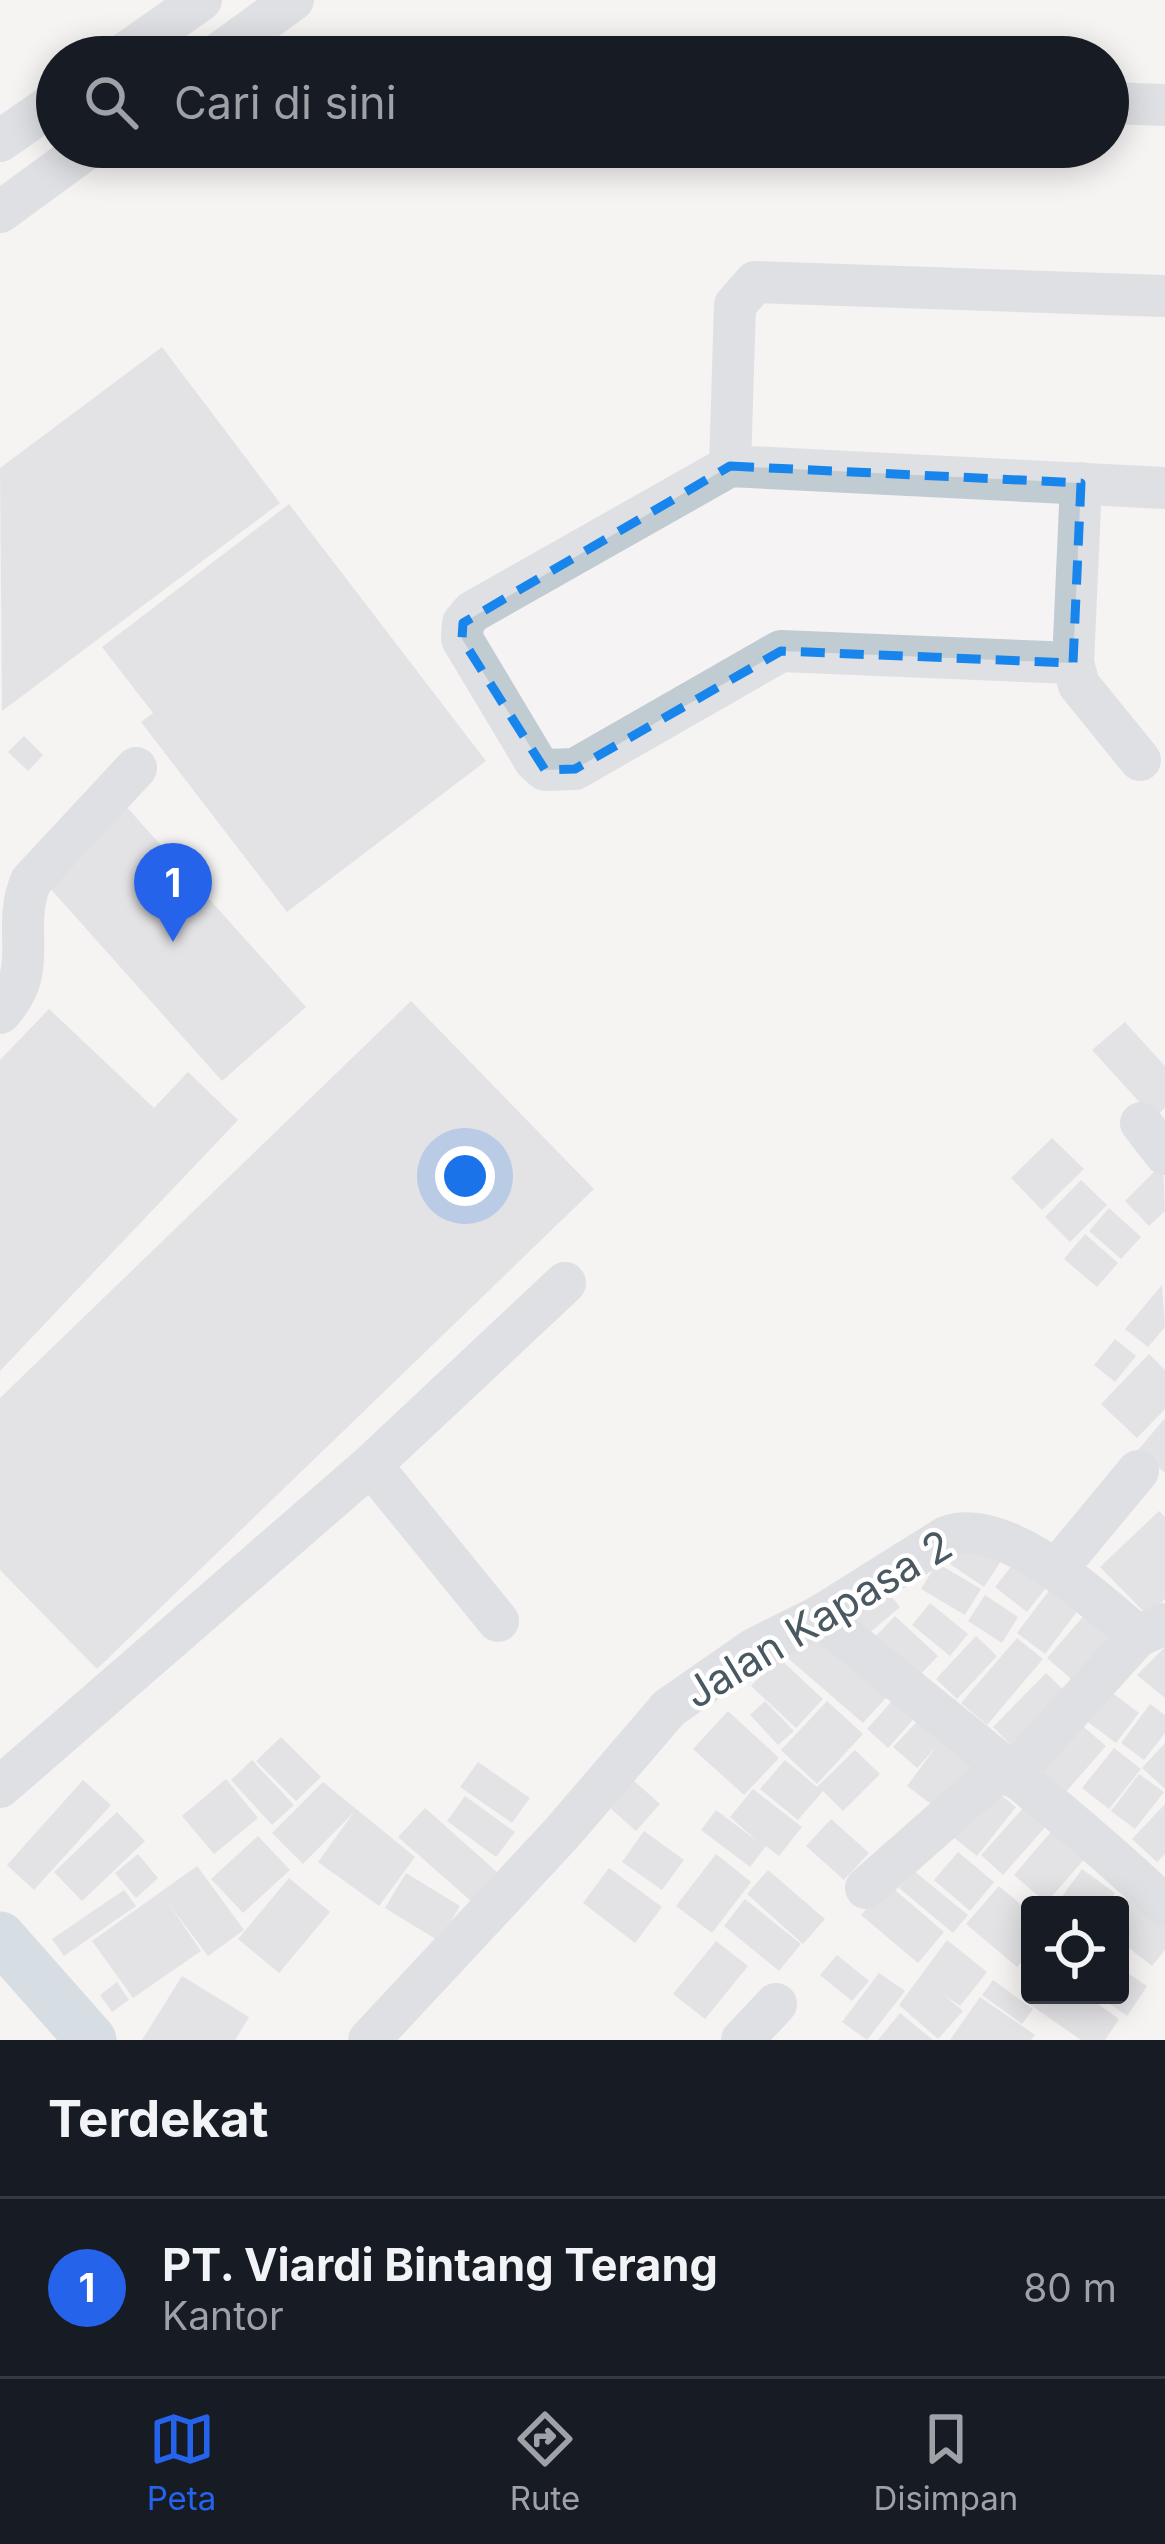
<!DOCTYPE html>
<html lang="id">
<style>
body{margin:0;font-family:Inter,sans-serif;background:#242831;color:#f1f3f6}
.controls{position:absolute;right:36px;bottom:36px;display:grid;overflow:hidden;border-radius:12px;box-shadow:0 6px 30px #0003}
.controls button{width:108px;height:108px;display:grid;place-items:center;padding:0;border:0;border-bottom:3px solid #363941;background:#171b24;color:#f1f3f6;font:60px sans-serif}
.you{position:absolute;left:465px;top:1176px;width:42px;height:42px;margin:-30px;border:9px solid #fff;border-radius:50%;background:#1a73e8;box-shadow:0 0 0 18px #1a73e833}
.badge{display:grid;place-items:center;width:78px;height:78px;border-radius:50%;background:#2563eb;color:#fff;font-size:39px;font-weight:700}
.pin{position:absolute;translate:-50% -99px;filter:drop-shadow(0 3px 6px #0008)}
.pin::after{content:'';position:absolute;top:63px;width:42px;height:36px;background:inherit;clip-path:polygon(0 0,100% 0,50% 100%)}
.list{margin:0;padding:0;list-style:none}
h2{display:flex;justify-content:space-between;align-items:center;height:156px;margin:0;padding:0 48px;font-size:51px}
h2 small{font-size:39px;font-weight:400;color:#9ea1a6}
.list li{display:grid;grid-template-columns:78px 1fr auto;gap:36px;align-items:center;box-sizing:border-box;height:180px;padding:0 48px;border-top:3px solid #363941}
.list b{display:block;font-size:45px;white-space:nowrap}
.list p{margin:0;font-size:39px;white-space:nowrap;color:#9ea1a6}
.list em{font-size:39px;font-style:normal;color:#9ea1a6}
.icon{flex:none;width:66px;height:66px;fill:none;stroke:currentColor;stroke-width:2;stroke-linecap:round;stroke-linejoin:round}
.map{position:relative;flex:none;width:1165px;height:2040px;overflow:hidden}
.search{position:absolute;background:#171b24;box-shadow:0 6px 30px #0003;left:36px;right:36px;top:36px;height:132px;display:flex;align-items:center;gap:30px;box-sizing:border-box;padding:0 42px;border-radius:66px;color:#9ea1a6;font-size:45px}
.sheet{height:336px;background:#171b24}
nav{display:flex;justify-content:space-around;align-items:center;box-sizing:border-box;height:168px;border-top:3px solid #363941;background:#171b24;font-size:33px;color:#9ea1a6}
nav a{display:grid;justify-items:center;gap:6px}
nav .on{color:#2563eb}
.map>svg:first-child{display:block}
.building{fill:#cdd0d5}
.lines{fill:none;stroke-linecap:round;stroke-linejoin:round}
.minor{stroke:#c1cbd2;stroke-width:42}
.major{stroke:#b2c5d1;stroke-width:51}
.marked{fill:none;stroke:#1785eb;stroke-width:9;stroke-dasharray:24 15;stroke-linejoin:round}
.labels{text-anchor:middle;stroke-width:9;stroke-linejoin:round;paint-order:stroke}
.street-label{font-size:42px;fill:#4a5861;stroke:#fff}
</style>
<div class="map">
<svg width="1165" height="2040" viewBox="0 0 1165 2040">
<rect width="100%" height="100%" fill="#f5f3f3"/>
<g class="building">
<path d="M162,347L280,503L2,711L0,468Z"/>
<path d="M289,504L486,761L287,912L141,722L153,713L102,647Z"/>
<path d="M24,736L43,755L28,771L8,752Z"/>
<path d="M124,804L306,1007L222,1081L40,877Z"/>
<path d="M411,1001L594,1189L97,1669L0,1570V1398Z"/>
<path d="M49,1009L154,1108L188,1072L238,1120L0,1371V1060Z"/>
<path d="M1125,1022L1165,1066V1108L1154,1118L1092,1050Z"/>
<path d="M1052,1138L1084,1169L1042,1210L1011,1178Z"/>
<path d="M1163,1163L1165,1211L1149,1226L1125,1201Z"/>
<path d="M1081,1180L1107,1205L1070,1242L1045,1217Z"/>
<path d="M1109,1208L1141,1237L1121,1259L1089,1231Z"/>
<path d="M1085,1234L1118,1263L1097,1287L1064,1259Z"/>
<path d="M1162,1285L1165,1327L1148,1347L1125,1329Z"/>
<path d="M1115,1339L1136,1356L1115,1382L1094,1365Z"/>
<path d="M1149,1354L1165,1370V1409L1137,1438L1101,1404Z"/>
<path d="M1165,1418V1473L1138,1450Z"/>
<path d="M1159,1511L1165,1517V1599L1148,1616L1100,1567Z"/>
<path d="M967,1538L1001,1561L984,1587L950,1564Z"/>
<path d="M1017,1559L1049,1584L1027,1612L995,1587Z"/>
<path d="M937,1563L981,1589L965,1615L921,1589Z"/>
<path d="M1051,1588L1079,1609L1045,1654L1017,1633Z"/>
<path d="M886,1590L900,1607L860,1641L845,1623Z"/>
<path d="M985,1595L1018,1617L1002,1643L968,1621Z"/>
<path d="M930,1603L968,1634L950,1656L912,1625Z"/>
<path d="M1095,1603L1133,1636L1085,1691L1047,1658Z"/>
<path d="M895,1616L938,1656L917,1678L874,1638Z"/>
<path d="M817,1623L895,1688L863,1723L783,1654Z"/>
<path d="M976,1636L997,1656L957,1699L936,1679Z"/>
<path d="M1017,1638L1043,1659L987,1725L961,1703Z"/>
<path d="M1165,1647V1698L1137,1675Z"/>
<path d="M778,1657L823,1699L796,1728L751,1686Z"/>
<path d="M1046,1673L1075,1701L1022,1756L993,1727Z"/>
<path d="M1099,1683L1139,1713L1116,1743L1076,1713Z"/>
<path d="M898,1694L919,1713L888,1748L867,1729Z"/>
<path d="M765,1701L794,1731L778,1745L750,1715Z"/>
<path d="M827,1701L863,1734L817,1784L781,1750Z"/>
<path d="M1150,1704L1165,1715V1733L1144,1760L1121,1743Z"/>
<path d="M929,1709L979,1758L939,1810L907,1786L936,1747L917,1768L893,1747Z"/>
<path d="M728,1711L779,1758L744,1795L693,1749Z"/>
<path d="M1071,1716L1106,1746L1064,1794L1029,1763Z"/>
<path d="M281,1737L321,1777L296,1801L256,1761Z"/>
<path d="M1165,1743V1789L1142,1768Z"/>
<path d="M1114,1748L1141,1769L1109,1809L1082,1788Z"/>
<path d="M855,1750L880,1774L843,1811L823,1791L798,1820L760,1789L785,1760L817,1787Z"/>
<path d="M252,1760L294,1805L272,1825L231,1780Z"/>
<path d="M478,1762L530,1798L512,1823L460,1787Z"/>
<path d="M1139,1774L1164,1792L1135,1829L1111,1811Z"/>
<path d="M226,1779L258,1818L214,1854L182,1816Z"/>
<path d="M632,1779L660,1804L636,1831L608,1806Z"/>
<path d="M83,1780L111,1805L34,1890L7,1865Z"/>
<path d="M323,1782L415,1857L379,1906L318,1862L354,1812L303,1864L272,1833Z"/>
<path d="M992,1788L1016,1807L977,1856L953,1837Z"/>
<path d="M753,1789L802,1827L779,1856L766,1846L750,1867L701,1830L716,1810L757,1841L730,1817Z"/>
<path d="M465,1796L515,1832L496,1857L447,1821Z"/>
<path d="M1165,1804V1854L1157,1862L1132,1839Z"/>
<path d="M1025,1806L1047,1825L1003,1875L981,1855Z"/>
<path d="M425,1808L497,1872L471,1901L398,1837Z"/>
<path d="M117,1812L145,1841L82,1901L54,1872Z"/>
<path d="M831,1819L869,1853L844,1880L806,1846Z"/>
<path d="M1055,1827L1088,1855L1046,1903L1014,1875Z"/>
<path d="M644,1831L684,1860L662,1890L622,1862Z"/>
<path d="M258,1836L290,1870L243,1913L211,1879Z"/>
<path d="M958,1852L994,1882L970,1911L934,1880Z"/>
<path d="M138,1854L158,1878L136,1898L115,1873Z"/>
<path d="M716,1854L751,1882L712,1933L676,1906Z"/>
<path d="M197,1866L244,1930L208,1956L169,1904L201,1951L133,1998L92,1941Z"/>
<path d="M609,1868L662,1907L635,1943L583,1903Z"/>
<path d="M1082,1869L1115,1893L1106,1905H1056Z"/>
<path d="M768,1870L825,1919L803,1944L747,1894Z"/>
<path d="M914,1871L968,1915L953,1933L899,1888Z"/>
<path d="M406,1873L460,1906L439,1941L385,1908Z"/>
<path d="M289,1878L330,1912L279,1973L238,1939Z"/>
<path d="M888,1884L944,1932L918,1963L861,1915Z"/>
<path d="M999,1886L1030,1912V1952L1017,1967L966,1924Z"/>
<path d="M124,1890L136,1906L64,1956L52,1939Z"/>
<path d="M1128,1898L1165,1927V1950L1152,1966L1120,1941V1908Z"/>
<path d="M745,1899L801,1944L779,1971L724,1926Z"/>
<path d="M947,1940L987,1972L960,2006L943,1994L963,2011L938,2039L899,2005Z"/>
<path d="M716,1941L748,1966L705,2019L673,1994Z"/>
<path d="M837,1955L869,1981L852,2001L820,1975Z"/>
<path d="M1120,1968L1147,1986L1127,2016L1097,1995H1120Z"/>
<path d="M879,1973L905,1991L867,2040L842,2022Z"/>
<path d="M182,1976L249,2017L235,2040H142Z"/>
<path d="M993,1980L1033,2009L1022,2024L982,1995Z"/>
<path d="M117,1982L129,2000L112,2012L100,1995Z"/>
<path d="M1030,1988V1995H1085L1119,2019L1105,2040H1081L1022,1999Z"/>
<path d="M980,1997L1035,2035L1031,2040H950Z"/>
<path d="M900,2013L933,2040H878Z"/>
</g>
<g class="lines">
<g class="minor">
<path d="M120,57L201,0"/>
<path d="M214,57L293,0"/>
<path d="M1108,103L1165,105"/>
<path d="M0,141L57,101"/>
<path d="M0,212L89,147"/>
<path d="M730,466L735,305L755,282L1165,296"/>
<path d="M1081,483L1073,663L1079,685L1140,760"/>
<path d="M1073,663L781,651L575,769L545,770L535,761L462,639L463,623L472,612L730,466L1165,488"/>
<path d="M0,1013C42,967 10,931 31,881L136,768"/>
<path d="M1141,1123L1165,1154"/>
<path d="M371,1465L498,1621"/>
<path d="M1056,1570L1138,1471"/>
<path d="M820,1616C935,1714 1056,1803 1165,1906"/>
<path d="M1011,1776L1138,1636"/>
<path d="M0,1787L371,1465L565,1283"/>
<path d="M866,1888L1001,1769"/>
<path d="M369,2040L561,1834L669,1708L754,1649L820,1616L946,1537C1004,1514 1095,1601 1138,1636L1165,1624"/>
<path d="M742,2040L776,2004"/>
</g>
<path class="major" d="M0,1937L91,2040"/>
</g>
<path d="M0 0H1165V2040H0ZM730,466L1081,483L1073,663L781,651L575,769L545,770L462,639L463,623Z" fill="#f5f3f3" fill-opacity=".55" fill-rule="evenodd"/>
<path class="marked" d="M730,466L1081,483L1073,663L781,651L575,769L545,770L462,639L463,623Z"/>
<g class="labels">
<g class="street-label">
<text transform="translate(818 1619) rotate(-31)" y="15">Jalan Kapasa 2</text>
</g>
</g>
</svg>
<div class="controls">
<button><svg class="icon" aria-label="locate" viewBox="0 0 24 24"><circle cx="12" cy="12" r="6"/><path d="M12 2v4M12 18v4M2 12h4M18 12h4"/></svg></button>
</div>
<div class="you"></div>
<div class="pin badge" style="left:173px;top:942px">1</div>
<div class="search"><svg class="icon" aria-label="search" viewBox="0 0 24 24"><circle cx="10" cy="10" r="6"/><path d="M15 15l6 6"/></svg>Cari di sini</div>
</div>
<section class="sheet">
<h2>Terdekat<small></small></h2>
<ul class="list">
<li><span class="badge">1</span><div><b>PT. Viardi Bintang Terang</b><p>Kantor</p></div><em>80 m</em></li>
</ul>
</section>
<nav>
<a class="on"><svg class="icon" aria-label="map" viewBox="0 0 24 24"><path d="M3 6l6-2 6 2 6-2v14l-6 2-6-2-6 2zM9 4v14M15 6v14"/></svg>Peta</a>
<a><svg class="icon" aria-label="directions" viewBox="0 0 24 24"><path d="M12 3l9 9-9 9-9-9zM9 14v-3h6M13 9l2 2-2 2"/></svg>Rute</a>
<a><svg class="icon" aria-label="saved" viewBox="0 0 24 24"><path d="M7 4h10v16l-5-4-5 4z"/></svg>Disimpan</a>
</nav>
